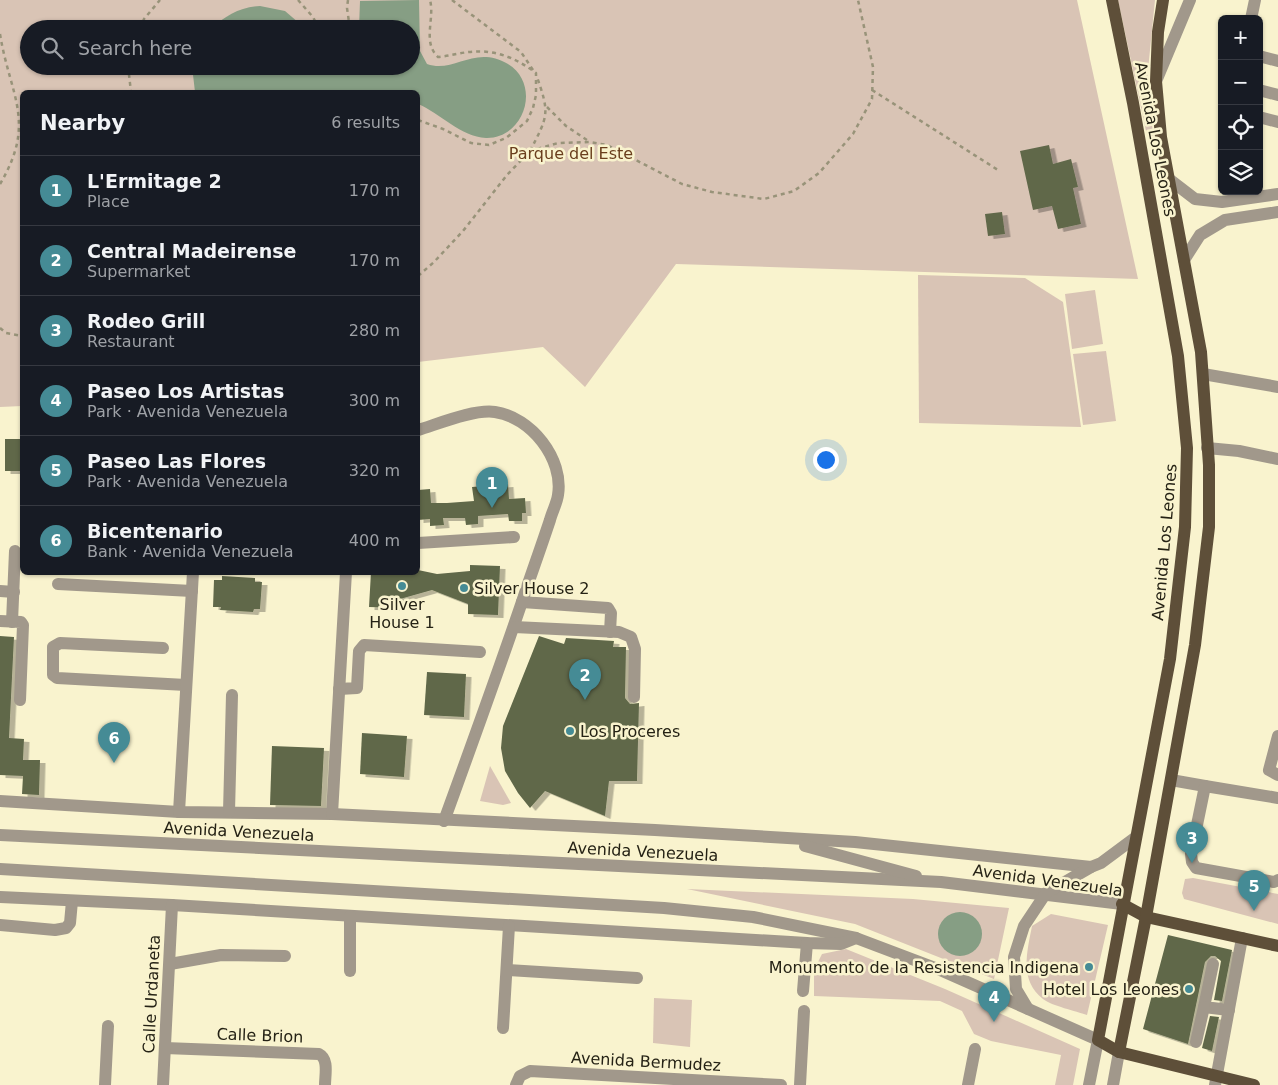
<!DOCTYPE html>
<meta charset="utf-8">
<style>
body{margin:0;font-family:"DejaVu Sans",sans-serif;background:#20242c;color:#f1f3f6}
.controls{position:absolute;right:15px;top:15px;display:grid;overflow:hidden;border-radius:8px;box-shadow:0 1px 4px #0004}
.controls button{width:45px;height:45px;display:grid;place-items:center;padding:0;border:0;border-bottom:1px solid #363941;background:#171b24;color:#f1f3f6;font:25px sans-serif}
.you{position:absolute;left:825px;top:459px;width:18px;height:18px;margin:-12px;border:4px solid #fff;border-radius:50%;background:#1a73e8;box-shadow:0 0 0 8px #1a73e833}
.badge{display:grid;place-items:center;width:32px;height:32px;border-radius:50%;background:#458b95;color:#fff;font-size:16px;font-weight:700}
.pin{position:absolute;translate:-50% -41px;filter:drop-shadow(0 1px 2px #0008)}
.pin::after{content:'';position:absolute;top:26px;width:18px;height:15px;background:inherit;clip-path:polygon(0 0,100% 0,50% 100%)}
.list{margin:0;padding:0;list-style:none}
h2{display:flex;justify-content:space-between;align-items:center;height:65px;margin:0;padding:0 20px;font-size:21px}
h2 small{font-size:16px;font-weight:400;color:#9ea1a6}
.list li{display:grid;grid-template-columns:32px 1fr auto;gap:15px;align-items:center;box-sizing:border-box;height:70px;padding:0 20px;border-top:1px solid #363941}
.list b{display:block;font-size:19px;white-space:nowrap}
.list p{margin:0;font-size:16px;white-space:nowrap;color:#9ea1a6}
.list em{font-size:16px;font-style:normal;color:#9ea1a6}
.icon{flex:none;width:28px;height:28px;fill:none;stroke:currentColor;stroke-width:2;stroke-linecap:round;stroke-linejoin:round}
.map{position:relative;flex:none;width:1278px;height:1085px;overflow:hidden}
.search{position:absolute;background:#171b24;box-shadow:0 1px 4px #0004;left:20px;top:20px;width:400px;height:55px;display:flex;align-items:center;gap:12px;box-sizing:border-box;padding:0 18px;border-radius:28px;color:#9ea1a6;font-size:19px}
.panel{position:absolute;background:#171b24;box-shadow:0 1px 4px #0004;left:20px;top:90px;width:400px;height:485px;border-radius:8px}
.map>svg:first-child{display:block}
.green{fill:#d9c4b5;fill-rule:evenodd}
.water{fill:#869e84}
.building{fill:#60684a;filter:url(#shadow)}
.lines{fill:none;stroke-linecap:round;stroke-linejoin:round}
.path{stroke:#989379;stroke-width:2.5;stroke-dasharray:4 4;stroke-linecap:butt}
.minor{stroke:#a1988b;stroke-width:12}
.major{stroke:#5e4f39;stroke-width:12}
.poi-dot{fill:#458b95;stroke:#f9f3ce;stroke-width:2}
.labels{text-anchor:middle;stroke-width:5;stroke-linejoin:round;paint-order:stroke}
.street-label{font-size:16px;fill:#252215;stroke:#f9f3ce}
.park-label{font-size:16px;fill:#6a3e1d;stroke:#f9f3ce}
.poi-label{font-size:16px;fill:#252215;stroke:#f9f3ce;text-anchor:start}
</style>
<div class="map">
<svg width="1278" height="1085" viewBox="0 0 1278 1085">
<defs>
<filter id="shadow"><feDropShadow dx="5.5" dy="3" stdDeviation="0" flood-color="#0004"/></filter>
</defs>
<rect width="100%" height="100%" fill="#f9f3ce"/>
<g class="green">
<path d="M0,0H1077L1138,279L676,264L585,387L543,347L418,362V92H22V406L0,407ZM29,29H411V66H29Z"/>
<path d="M1118,0H1155L1147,80L1155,152L1146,131Z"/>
<path d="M918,275L1025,278L1063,302L1081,427L919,423Z"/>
<path d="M1095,290L1103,344L1072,349L1065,294Z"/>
<path d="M1106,351L1116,421L1083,425L1073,354Z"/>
<path d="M490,766L511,803L503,805L480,801Z"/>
<path d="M1193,878L1278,894V924L1184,899L1182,893L1185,879Z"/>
<path d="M687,889L913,899L1009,908L994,979L855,924Z"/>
<path d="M1051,914L1108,925L1087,1015C1076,1011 1052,1006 1043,999C1019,980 1027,952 1032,926Z"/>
<path d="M846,949L945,989L1080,1049L1073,1085H1055L1061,1055L991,1041L974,1034L962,1011L940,1001L814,996V970L822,954Z"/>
<path d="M654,998L692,1000L690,1047L653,1043Z"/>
</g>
<g class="water">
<path d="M419,0L420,51L427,64C454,74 474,44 508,64C542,85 524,139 486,138C461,137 440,113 418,104V92H195L192,66H411V29H359L360,1Z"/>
<path d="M260,6L285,11L306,29H210C226,16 239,7 260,6Z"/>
<circle cx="960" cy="934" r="22"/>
</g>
<g class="building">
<path d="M1049,145L1053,164L1071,159L1078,187L1073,188L1081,224L1058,229L1052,206L1033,210L1020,151Z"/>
<path d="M1002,212L1005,234L988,236L985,214Z"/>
<rect x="5" y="439" width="17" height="32"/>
<path d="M508,484L509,499L525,498L526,513H522V521H509L508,514L478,516V524L466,525L465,518H443L444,525L430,526V519L418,520V490L430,489L431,503H447L474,501L472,487Z"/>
<path d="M470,565L500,566L498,615L468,614V604L432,590L400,599V608L369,607L371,572H418V570L437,574L470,571Z"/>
<path d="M222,576L255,578V582H262L260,609H254L253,612L220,610L221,607H213L214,580H222Z"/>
<path d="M0,636L14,637L9,738L24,739L23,760H40L39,795L22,794L23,776L0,775Z"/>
<path d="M539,636L564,644L566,638L614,641L613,647H626L625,698L630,704L639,703L637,781H609L605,816L545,791L530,808L518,793L505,771L501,748L503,726Z"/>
<path d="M427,672L466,674L464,717L424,715Z"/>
<path d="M362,733L407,736L404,777L360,774Z"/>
<path d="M272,746L324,748L321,806L270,805Z"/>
<path d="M1168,935L1232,950L1222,1001L1214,1000L1221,961L1215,956H1211L1205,962L1188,1044L1143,1029Z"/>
<path d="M1210,1016L1219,1017L1212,1051L1202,1048Z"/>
</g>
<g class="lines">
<g class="path">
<path d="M298,0L313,17L319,29"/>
<path d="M348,0L347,8L350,29"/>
<path d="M452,0L521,52L533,70"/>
<path d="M140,29L144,19L160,0"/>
<path d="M0,34C10,96 37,122 0,184"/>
<path d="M128,66L131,92"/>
<path d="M872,90L998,170"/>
<path d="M547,107L566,126L590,142"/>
<path d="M418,120L443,129L471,143L489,145L506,138L527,121L533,108L536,95V73C516,58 495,49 469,52C459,53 449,56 438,57C422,42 435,19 430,0"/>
<path d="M530,151C548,116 550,114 537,77"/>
<path d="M418,276L434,262L463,231L507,175L530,151L558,143L590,142L607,145L682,184L712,192L764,199L794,191L819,173L853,134L872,99L873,67L858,0"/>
<path d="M0,328L6,333L22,336"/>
</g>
<g class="minor">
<path d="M1251,19L1255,0"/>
<path d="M1259,56L1278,61"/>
<path d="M1157,79L1190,0"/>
<path d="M1259,90L1278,95"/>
<path d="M1259,117L1278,122"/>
<path d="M1169,179L1195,199L1222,202L1278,194"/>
<path d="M1184,260L1200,235L1225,220L1278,212"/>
<path d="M1203,374L1278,387"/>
<path d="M418,430C438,424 474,409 495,412C531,417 564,459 558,495C557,503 552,512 550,520C543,541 536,561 529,581C502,662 473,741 444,821"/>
<path d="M1207,448L1239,451L1278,459"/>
<path d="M418,543L514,537"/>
<path d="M58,584L192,591"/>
<path d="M0,591L14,592"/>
<path d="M522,602L608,608L611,613L610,632"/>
<path d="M0,621L21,622L23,625L20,700"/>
<path d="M12,622L15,551"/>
<path d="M514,627L619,632L631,637L635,649L634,697"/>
<path d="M163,648L60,643L53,647V675L57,678L186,685"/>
<path d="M339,689L357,688L359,651L364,645L480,652"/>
<path d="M1278,736L1269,770L1278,775"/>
<path d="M1171,780L1205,786"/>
<path d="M1278,798L1205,786L1191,854L1192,862L1196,868L1274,882L1278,880"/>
<path d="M0,801L179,812L332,814L655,830L855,842L1091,867L1101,863L1136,837"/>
<path d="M179,812L193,572"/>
<path d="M229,812L232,695"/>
<path d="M332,814L346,572"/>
<path d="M0,835L941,882L1122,904"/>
<path d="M805,846L916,876"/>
<path d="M0,869L664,908L753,917L856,938L938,969L1098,1040L1089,1085"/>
<path d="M0,897L172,905L807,943L841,944L856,938"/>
<path d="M350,916V971"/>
<path d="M0,925L55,930L66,928L70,923L72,901"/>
<path d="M170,964L221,955L285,956"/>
<path d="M1213,964L1204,1007L1229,1010"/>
<path d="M507,970L637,978"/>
<path d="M803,991L807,943"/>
<path d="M1028,1009L1016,989L1014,957L1024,926L1046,893L1091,867"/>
<path d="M503,1028L509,926"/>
<path d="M1196,1042L1204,1007"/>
<path d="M165,1048L319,1054C329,1059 325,1075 325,1085"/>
<path d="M105,1085L108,1026"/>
<path d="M163,1085L172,905"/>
<path d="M516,1085L520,1076L530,1071L781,1085"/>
<path d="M800,1085L804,1011"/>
<path d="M968,1085L975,1049"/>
<path d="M1113,1085L1119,1052"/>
<path d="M1215,1085L1242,938"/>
</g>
<g class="major">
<path d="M1112,0L1133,103L1178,356L1187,448L1185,527L1170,659L1098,1040L1119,1052L1254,1085"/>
<path d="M1122,904L1146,917L1278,946"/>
<path d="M1119,1052L1146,917L1195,645L1209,527V465L1201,352L1161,137L1156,81L1158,32L1163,0"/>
</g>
</g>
<g class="poi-dot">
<circle cx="402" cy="586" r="5"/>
<circle cx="464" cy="588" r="5"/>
<circle cx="570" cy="731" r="5"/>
<circle cx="1089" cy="967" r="5"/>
<circle cx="1189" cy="989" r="5"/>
</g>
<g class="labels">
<g class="street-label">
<text transform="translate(1156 139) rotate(79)" y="6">Avenida Los Leones</text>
<text transform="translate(1164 542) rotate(-85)" y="6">Avenida Los Leones</text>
<text transform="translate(239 831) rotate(3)" y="6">Avenida Venezuela</text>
<text transform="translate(643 851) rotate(3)" y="6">Avenida Venezuela</text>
<text transform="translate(1048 880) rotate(8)" y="6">Avenida Venezuela</text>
<text transform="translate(151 994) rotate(-87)" y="6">Calle Urdaneta</text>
<text transform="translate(260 1035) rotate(2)" y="6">Calle Brion</text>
<text transform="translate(646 1061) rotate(3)" y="6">Avenida Bermudez</text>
</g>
<g class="park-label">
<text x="571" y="159">Parque del Este</text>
</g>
<g class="poi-label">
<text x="474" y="594">Silver House 2</text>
<text x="402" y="610" text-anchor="middle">Silver<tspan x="402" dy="18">House 1</tspan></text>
<text x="580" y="737">Los Proceres</text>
<text x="1079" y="973" text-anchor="end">Monumento de la Resistencia Indigena</text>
<text x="1179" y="995" text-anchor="end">Hotel Los Leones</text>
</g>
</g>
</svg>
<div class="controls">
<button>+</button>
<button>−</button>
<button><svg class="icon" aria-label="locate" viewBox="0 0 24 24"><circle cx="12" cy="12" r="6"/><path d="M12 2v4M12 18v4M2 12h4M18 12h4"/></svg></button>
<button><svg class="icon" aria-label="layers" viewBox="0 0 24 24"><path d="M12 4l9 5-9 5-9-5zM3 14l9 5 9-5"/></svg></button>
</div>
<div class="you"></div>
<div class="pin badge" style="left:492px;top:508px">1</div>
<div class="pin badge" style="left:585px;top:700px">2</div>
<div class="pin badge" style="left:1192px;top:863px">3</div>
<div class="pin badge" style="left:994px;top:1022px">4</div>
<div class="pin badge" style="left:1254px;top:911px">5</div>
<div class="pin badge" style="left:114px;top:763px">6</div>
<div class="search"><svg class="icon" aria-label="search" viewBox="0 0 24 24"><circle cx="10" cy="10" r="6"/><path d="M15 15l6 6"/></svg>Search here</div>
<section class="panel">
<h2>Nearby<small>6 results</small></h2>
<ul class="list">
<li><span class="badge">1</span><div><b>L'Ermitage 2</b><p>Place</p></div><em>170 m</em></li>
<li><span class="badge">2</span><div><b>Central Madeirense</b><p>Supermarket</p></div><em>170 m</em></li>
<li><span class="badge">3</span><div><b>Rodeo Grill</b><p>Restaurant</p></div><em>280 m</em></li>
<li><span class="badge">4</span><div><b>Paseo Los Artistas</b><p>Park · Avenida Venezuela</p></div><em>300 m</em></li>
<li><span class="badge">5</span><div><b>Paseo Las Flores</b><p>Park · Avenida Venezuela</p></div><em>320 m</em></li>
<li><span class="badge">6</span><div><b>Bicentenario</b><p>Bank · Avenida Venezuela</p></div><em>400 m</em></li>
</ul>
</section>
</div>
